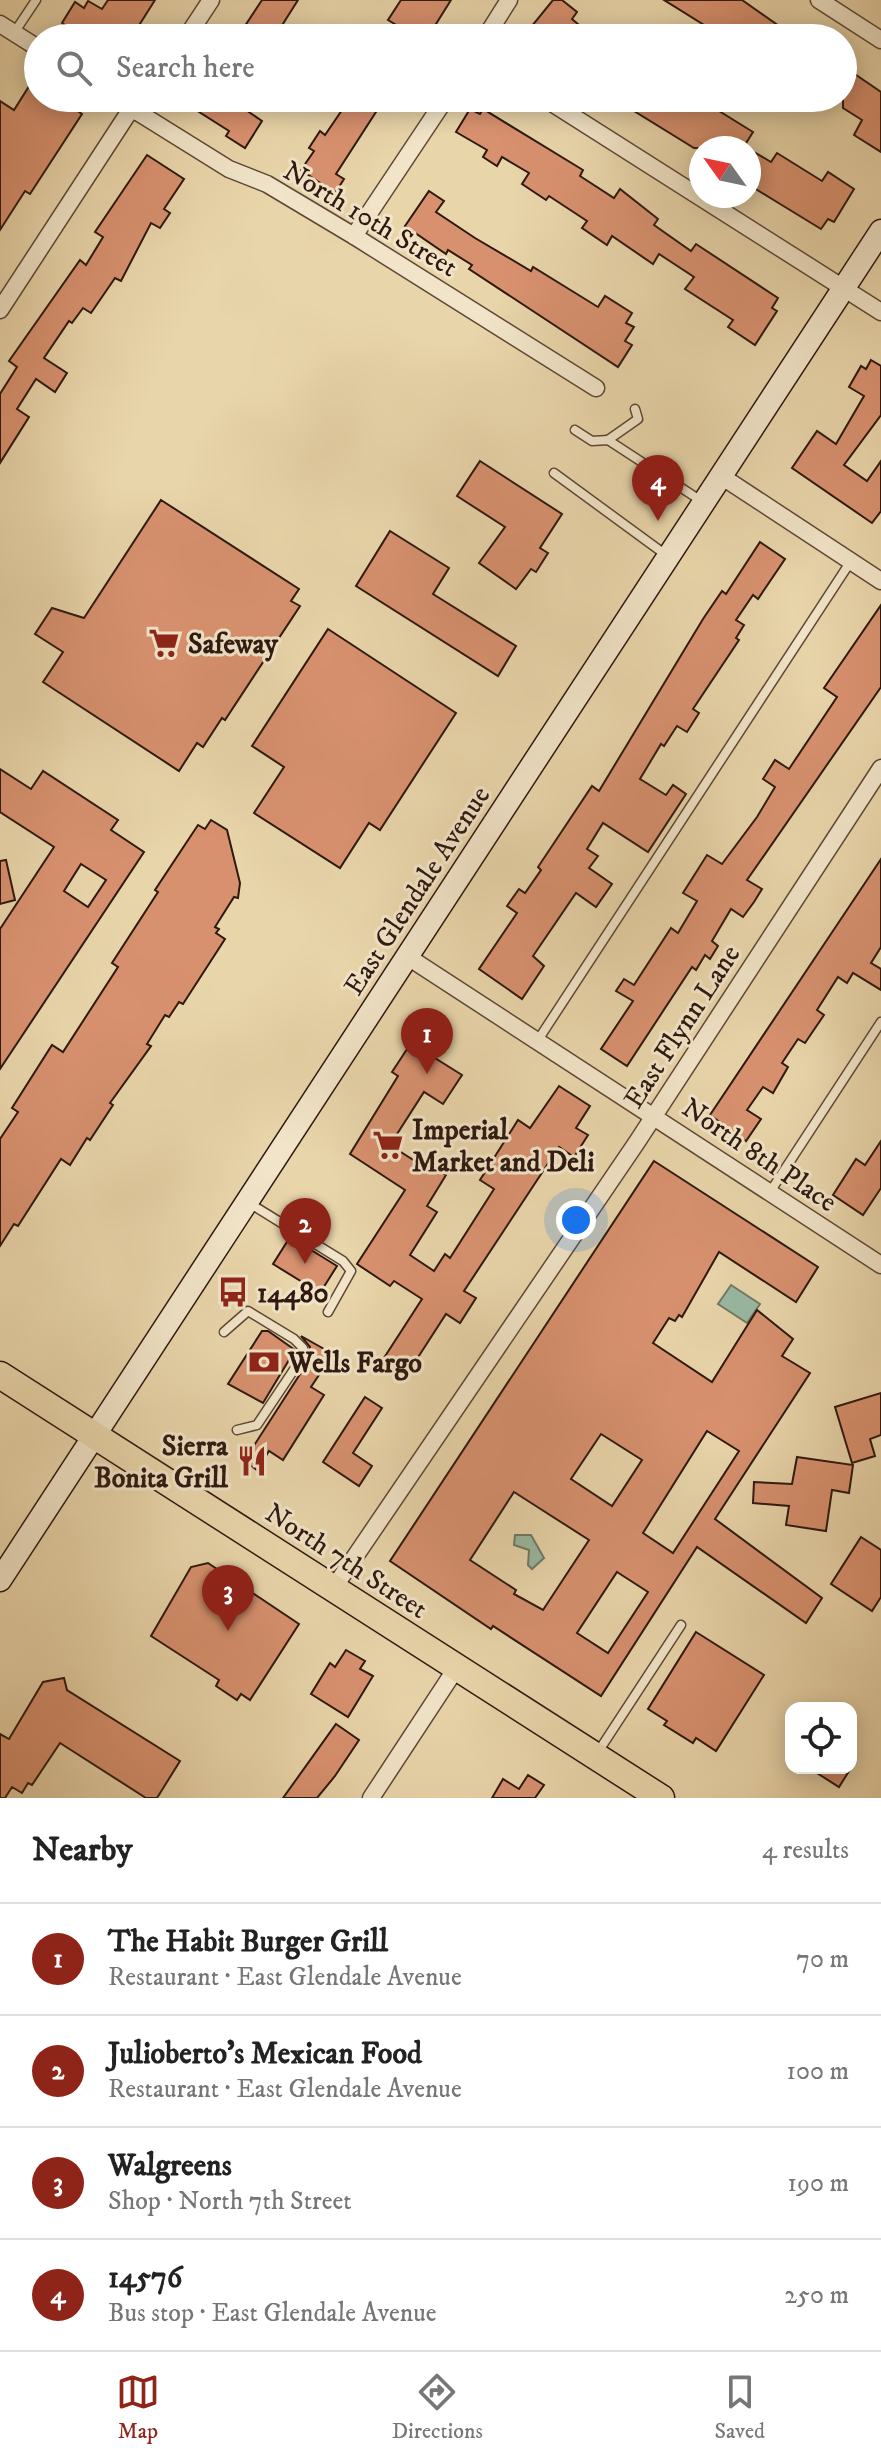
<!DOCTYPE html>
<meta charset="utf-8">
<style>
body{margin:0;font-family:"IM FELL DW Pica",serif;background:#f6f6f6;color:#222}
.controls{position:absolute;right:24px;bottom:24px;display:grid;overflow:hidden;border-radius:16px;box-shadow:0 4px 20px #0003}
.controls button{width:72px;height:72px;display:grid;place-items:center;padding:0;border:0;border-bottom:2px solid #e0e0e0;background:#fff;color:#222;font:40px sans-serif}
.compass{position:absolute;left:689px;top:136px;width:72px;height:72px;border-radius:50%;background:#fff;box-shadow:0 4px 20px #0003;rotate:303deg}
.you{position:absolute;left:576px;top:1220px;width:28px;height:28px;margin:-20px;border:6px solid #fff;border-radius:50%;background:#1a73e8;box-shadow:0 0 0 12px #1a73e833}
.badge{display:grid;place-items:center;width:52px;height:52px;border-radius:50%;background:#8f2418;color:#fff;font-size:26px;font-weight:700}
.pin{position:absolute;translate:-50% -66px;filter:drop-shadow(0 2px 4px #0008)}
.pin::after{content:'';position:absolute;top:42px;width:28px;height:24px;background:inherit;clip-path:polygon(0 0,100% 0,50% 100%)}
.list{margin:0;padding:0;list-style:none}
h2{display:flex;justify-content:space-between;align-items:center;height:104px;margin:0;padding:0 32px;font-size:34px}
h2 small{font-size:26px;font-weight:400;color:#767676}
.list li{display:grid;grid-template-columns:52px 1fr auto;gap:24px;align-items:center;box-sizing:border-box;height:112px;padding:0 32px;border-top:2px solid #e0e0e0}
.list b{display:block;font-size:30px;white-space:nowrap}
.list p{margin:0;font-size:26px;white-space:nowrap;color:#767676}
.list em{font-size:26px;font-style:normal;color:#767676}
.icon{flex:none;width:44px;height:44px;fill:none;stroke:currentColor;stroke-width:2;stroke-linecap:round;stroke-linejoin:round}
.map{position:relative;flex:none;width:881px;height:1798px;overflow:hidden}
.search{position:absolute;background:#fff;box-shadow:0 4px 20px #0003;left:24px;right:24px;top:24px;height:88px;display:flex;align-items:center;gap:20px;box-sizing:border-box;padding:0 28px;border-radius:44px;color:#767676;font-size:30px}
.sheet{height:552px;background:#fff}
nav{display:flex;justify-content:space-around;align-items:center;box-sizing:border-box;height:112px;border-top:2px solid #e0e0e0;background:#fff;font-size:22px;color:#767676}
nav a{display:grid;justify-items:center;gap:4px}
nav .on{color:#8f2418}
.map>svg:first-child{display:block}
.water{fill:#99b9a3;stroke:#6e7968;stroke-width:2}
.building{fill:#d8916f;stroke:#2e1810;stroke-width:2;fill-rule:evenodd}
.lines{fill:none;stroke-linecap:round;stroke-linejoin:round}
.lane-casing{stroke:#5d4736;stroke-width:11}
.street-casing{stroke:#5d4736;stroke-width:19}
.secondary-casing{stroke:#2e1810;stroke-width:25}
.primary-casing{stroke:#2e1810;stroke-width:29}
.lane{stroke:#f1e4c8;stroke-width:8}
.street{stroke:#f1e4c8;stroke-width:16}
.secondary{stroke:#f1e4c8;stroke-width:22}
.primary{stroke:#e9d5aa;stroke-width:26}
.labels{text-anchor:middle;stroke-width:6;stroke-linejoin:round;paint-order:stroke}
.street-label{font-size:28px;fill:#2e1810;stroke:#f1e4c8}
.poi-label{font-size:28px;font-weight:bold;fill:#2e1810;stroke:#f1e4c8;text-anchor:start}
</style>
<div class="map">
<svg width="881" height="1798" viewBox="0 0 881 1798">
<rect width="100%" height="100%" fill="#e9d5aa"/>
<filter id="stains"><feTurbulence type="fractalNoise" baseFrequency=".0025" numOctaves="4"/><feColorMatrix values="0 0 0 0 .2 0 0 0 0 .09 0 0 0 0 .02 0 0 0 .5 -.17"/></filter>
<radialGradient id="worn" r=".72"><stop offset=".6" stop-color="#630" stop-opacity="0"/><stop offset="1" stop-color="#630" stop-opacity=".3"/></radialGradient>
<g class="water">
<path d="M731,1285L760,1304L747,1323L718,1304Z"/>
<path d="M515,1535H531L544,1558L532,1569L528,1565L529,1550L514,1545Z"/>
</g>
<g class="building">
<path d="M108,0H155L131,38H86L62,23L75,2L84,8L88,1L102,9Z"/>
<path d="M262,0H298L281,27L299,38H237Z"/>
<path d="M401,0H451L436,24L442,28L435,38H390L398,26L388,20Z"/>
<path d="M553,0H562L577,12L572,19L585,30L578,38H544L531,27Z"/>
<path d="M664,0H742L796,38H725Z"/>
<path d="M843,66L881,92V152L854,135L862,120L843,108Z"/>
<path d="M38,72V98H58L82,114L30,194L25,191L0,230V101L14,110Z"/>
<path d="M204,98H254L246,110L262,121L245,148L226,136L229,131L196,110Z"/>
<path d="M324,98H385L336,174L344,179L335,193L301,170L314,151L309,148L320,131L325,135L342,110Z"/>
<path d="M613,98H698L753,132L743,148H694Z"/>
<path d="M470,109L480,114L483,109L583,170L580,176L614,198L620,189L658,219L654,225L691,251L696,244L778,298L772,308L777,311L755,345L728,327L733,320L685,289L694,277L659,254L653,264L612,236L607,245L582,228L587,221L549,196L546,200L522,184L529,173L502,157L497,166L483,157L487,150L456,132Z"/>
<path d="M749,149L771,162L777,153L822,181L828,172L854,189L834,222L828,219L821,229L749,185Z"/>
<path d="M147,155L184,179L164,209L170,213L160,228L151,223L121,281L115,278L91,313L83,308L72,323L69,321L44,358L67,373L55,392L36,379L17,409L29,417L0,463V394L17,367L9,361L80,260L86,265L103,237L95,232Z"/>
<path d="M429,191L444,201L436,212L475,238L531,271L533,267L598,307L605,296L632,313L626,323L634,327L625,341L632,345L618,367L469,269L472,265L448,250L446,254L405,226Z"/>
<path d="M871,360L881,366V415L844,465L867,481L881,461V511L872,523L792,468L817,431L836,444L864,396L849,387L861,366L866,369Z"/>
<path d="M480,461L562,514L540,548L548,553L536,572L531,569L516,589L479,563L505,527L457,496Z"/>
<path d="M161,500L299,589L291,601L300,606L225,720L222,718L203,747L197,743L179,771L43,682L63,652L35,634L52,608L84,618Z"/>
<path d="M390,531L449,568L433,594L516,646L498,676L356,586Z"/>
<path d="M760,542L785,559L758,599L753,595L736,620L744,625L736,638L739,640L693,709L699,713L687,732L677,726L664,746L661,744L640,779L666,795L673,785L686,794L648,852L603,823L587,849L598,856L589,868L612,884L596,907L576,893L533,956L544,966L522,999L479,969L517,913L507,906L519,889L525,893L541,870L538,867L592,786L599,791L703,619L722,591L726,594Z"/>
<path d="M881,605V687L747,880L762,889L754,902L743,917L731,909L712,941L718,946L710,959L705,955L696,970L692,967L627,1066L601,1049L633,1001L616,991L624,979L634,985L671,928L678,933L697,901L683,893L707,855L722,864L757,817L775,787L763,779L775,760L789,769L837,697L824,688Z"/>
<path d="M328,629L456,713L380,830L369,823L340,868L254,813L284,767L252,746Z"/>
<path d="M0,769L31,789L43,771L118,820L111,830L144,852L0,1069V929L54,847L0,812ZM81,864L106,880L88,907L64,891Z"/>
<path d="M211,820L227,830L240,883L238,898L234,897L215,927L219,929L216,933L225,939L183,1004L179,1002L169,1017L165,1015L147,1044L151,1046L110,1103L113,1105L90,1140L87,1138L70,1165L61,1159L18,1226L14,1224L0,1246V1139L18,1112L12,1108L52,1045L63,1052L118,967L112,963L158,892L155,890L198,825L205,829Z"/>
<path d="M881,859V947L871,963L881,969V990L853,973L847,983L838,977L817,1010L824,1015L805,1043L798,1039L782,1063L788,1067L773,1093L763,1087L747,1110L761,1119L746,1141L710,1115Z"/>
<path d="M6,860L15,900L0,904V861Z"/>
<path d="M411,1043L462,1075L443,1104L424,1092L390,1145L432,1172L434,1167L446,1175L427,1206L437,1212L410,1255L434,1271L445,1254L450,1258L494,1189L480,1180L518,1120L530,1128L559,1086L590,1106L576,1128L588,1135L574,1157L559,1147L464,1291L476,1298L460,1323L446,1314L406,1376L382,1361L422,1299L394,1281L390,1286L357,1264L405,1190L350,1154L398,1076L392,1072Z"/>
<path d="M881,1141V1188L863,1215L833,1195L856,1159L865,1165Z"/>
<path d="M654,1161L818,1267L796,1302L719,1252L682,1317L679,1315L675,1321L669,1318L653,1343L712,1382L757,1310L793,1339L782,1356L810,1373L715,1519L822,1598L806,1623L697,1547L601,1696L493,1626L491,1629L390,1561ZM707,1431L739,1451L673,1553L643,1533ZM601,1434L642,1460L612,1506L571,1479ZM514,1492L589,1540L543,1610L514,1594L516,1590L470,1560ZM617,1572L648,1592L608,1653L577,1633Z"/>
<path d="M290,1237L337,1266L320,1293L273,1264Z"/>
<path d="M262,1331H268L295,1350L263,1403L228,1384Z"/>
<path d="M301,1336L333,1354L311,1387L324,1395L283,1460L269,1451L257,1470L244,1461L302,1371L310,1347Z"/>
<path d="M881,1393V1435L870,1439L875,1456L852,1463L835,1407Z"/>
<path d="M365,1397L382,1408L353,1453L372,1466L359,1486L323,1462Z"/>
<path d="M797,1457L853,1465L849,1493L832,1490L826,1531L786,1525L789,1506L753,1503L754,1482L792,1484Z"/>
<path d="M861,1537L881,1550V1597L872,1611L831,1584Z"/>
<path d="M208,1563L299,1624L250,1700L241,1694L237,1700L216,1686L219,1680L151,1636L191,1567Z"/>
<path d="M696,1632L764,1675L716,1751L696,1738L693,1743L664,1725L667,1721L648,1709Z"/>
<path d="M346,1650L365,1661L360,1669L373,1676L348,1717L311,1694L330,1663L335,1667Z"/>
<path d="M64,1678L67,1690L180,1761L157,1798H146L60,1743L32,1785L28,1783L22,1793L12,1787L5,1798H0V1734L9,1739L43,1682Z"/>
<path d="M336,1724L359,1740L335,1776L317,1798H283Z"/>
<path d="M809,1768H851L839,1787Z"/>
<path d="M528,1775L544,1785L535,1798H492L503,1779L519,1789Z"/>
</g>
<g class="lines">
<g class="lane-casing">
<g id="lane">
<path d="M14,33L36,0"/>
<path d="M575,430L592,441L608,440L703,502"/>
<path d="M608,440L638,419L635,409"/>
<path d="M554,473L666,555"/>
<path d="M538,1040L851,561"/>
<path d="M770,1192L881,1022"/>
<path d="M249,1203L343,1261L351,1271L328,1312"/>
<path d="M224,1332L248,1311L294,1339L303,1348L295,1368L257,1425L237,1430"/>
<path d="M598,1752L681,1625"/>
</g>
</g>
<g class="street-casing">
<g id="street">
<path d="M819,0L881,40"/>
<path d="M0,24L38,48"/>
<path d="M186,38L211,0"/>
<path d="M485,38L509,0"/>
<path d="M115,98L229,169L267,184L354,236L596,388"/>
<path d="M544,98L881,312"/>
<path d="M137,112L146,98"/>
<path d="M354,236L446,98"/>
<path d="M0,310L131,109"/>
<path d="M721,476L881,581"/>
<path d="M408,957L881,1265"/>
<path d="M333,1589L637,1142L881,768"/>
<path d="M371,1798L457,1667"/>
</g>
</g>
<g class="secondary-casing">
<path id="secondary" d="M0,1580L881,231"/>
</g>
<g class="primary-casing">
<path id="primary" d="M0,1375L661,1798"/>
</g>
<use href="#lane" class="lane"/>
<use href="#street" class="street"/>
<use href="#secondary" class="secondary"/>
<use href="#primary" class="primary"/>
</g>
<defs>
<g id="supermarket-bare" transform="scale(2.4)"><path d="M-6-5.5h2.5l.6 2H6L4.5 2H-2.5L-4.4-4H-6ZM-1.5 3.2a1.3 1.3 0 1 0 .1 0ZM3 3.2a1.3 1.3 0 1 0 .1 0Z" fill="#8f2418" stroke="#f1e4c8" stroke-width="2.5" paint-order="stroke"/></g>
<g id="bus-bare" transform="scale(2.4)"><path d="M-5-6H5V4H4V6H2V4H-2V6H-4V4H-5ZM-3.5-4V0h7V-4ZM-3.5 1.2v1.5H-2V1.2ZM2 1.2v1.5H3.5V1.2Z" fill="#8f2418" stroke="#f1e4c8" stroke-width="2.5" paint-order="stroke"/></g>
<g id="bank-bare" transform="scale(2.4)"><path d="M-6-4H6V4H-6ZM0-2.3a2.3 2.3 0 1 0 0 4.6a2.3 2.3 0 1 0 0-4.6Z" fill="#8f2418" stroke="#f1e4c8" stroke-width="2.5" paint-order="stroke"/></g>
<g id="restaurant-bare" transform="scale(2.4)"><path d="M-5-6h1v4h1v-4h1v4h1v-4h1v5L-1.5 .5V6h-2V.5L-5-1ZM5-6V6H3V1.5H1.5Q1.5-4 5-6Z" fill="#8f2418" stroke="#f1e4c8" stroke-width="2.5" paint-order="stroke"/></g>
</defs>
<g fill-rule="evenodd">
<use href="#supermarket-bare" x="164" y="643"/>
<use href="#supermarket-bare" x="388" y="1145"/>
<use href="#bus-bare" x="233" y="1292"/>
<use href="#bank-bare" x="264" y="1362"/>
<use href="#restaurant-bare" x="252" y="1461"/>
</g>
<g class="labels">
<g class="street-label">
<text transform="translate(371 218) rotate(31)" y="10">North 10th Street</text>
<text transform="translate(416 890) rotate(-57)" y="10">East Glendale Avenue</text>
<text transform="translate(681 1026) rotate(-57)" y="10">East Flynn Lane</text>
<text transform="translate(760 1154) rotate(34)" y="10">North 8th Place</text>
<text transform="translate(347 1560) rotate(33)" y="10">North 7th Street</text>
</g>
<g class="poi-label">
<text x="188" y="653">Safeway</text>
<text x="412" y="1139">Imperial<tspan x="412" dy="32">Market and Deli</tspan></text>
<text x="257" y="1302">14480</text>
<text x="288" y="1372">Wells Fargo</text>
<text x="228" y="1455" text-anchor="end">Sierra<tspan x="228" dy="32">Bonita Grill</tspan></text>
</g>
</g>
<rect width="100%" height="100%" filter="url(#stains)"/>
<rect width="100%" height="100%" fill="url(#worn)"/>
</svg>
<div class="controls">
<button><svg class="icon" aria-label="locate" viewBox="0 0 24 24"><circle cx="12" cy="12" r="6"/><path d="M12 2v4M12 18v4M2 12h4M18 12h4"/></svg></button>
</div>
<svg class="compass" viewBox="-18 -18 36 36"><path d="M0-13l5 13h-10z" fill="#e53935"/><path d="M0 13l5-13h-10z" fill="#767676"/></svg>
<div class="you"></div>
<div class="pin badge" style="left:427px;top:1074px">1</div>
<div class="pin badge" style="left:305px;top:1264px">2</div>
<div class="pin badge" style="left:228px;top:1631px">3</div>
<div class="pin badge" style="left:658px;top:521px">4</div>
<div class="search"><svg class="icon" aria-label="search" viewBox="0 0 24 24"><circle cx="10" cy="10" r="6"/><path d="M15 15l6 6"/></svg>Search here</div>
</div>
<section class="sheet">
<h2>Nearby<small>4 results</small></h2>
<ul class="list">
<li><span class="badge">1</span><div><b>The Habit Burger Grill</b><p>Restaurant · East Glendale Avenue</p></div><em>70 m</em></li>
<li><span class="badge">2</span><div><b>Julioberto's Mexican Food</b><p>Restaurant · East Glendale Avenue</p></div><em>100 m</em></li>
<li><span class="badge">3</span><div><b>Walgreens</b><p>Shop · North 7th Street</p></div><em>190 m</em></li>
<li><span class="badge">4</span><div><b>14576</b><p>Bus stop · East Glendale Avenue</p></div><em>250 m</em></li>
</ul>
</section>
<nav>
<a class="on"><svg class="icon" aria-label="map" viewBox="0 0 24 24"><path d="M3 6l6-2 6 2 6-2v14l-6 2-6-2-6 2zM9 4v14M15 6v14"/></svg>Map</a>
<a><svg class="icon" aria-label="directions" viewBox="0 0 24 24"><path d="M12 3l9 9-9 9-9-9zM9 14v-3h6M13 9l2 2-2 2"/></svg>Directions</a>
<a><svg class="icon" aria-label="saved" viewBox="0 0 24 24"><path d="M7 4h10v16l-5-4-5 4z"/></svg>Saved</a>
</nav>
